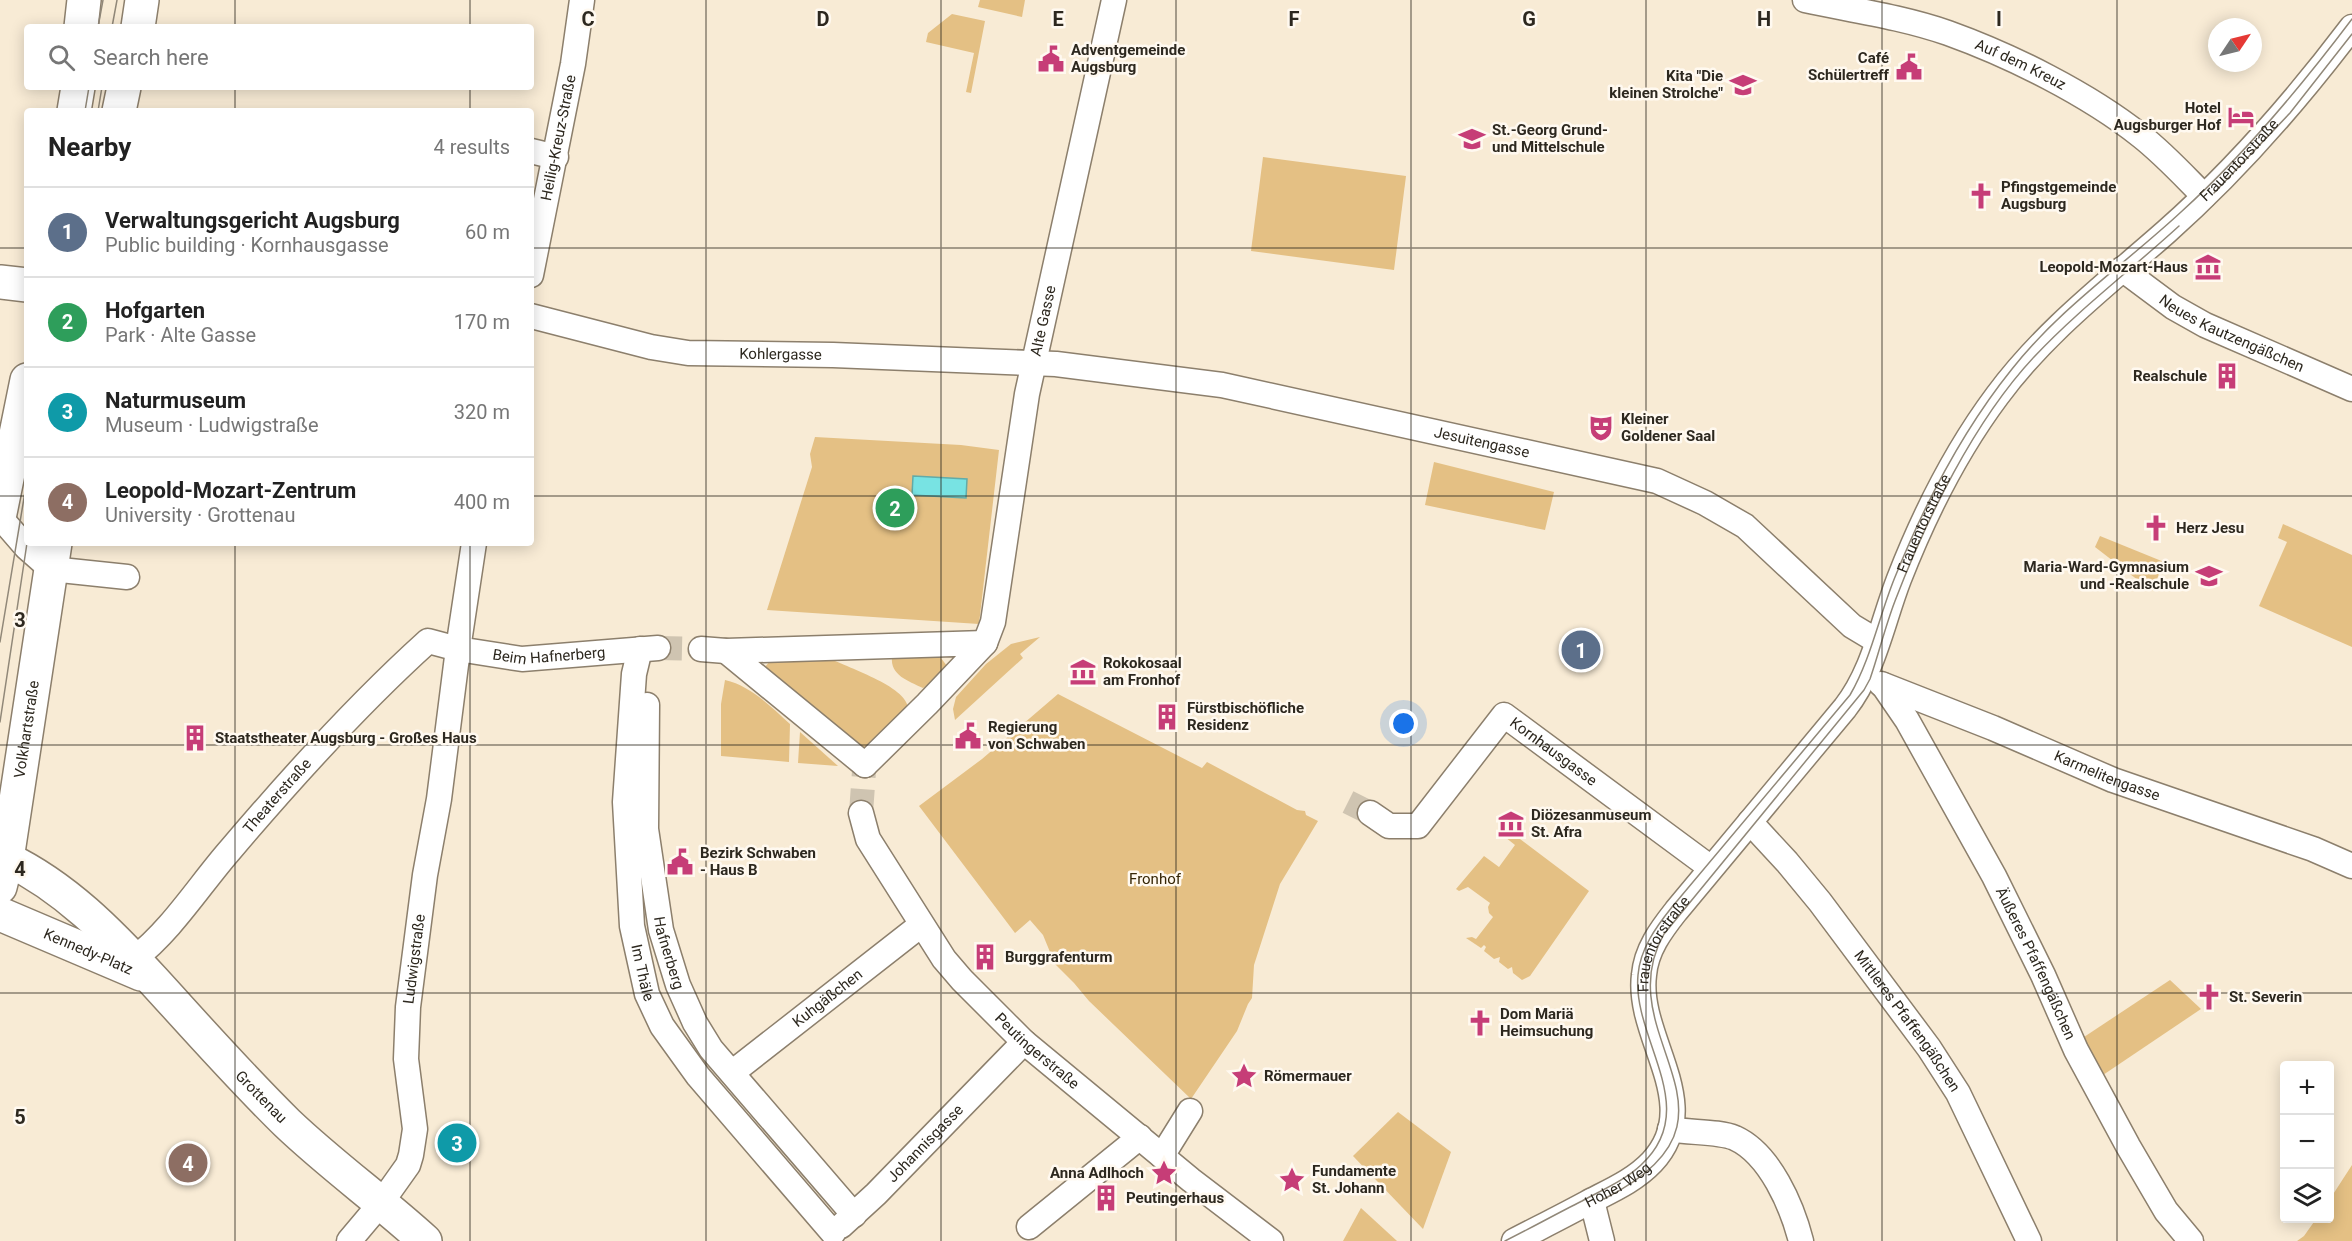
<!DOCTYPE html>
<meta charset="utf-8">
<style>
body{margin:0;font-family:Roboto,sans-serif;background:#f2f2f2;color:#222}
.controls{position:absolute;right:18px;bottom:18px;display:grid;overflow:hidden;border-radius:6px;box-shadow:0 3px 15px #0003}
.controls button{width:54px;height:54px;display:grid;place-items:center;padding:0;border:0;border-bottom:2px solid #e0e0e0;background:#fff;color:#222;font:30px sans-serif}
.compass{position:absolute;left:2208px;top:18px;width:54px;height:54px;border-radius:50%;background:#fff;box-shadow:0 3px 15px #0003;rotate:55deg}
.you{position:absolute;left:1404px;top:724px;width:21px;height:21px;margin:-15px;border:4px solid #fff;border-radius:50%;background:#1a73e8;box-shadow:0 0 0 9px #1a73e833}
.badge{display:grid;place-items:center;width:39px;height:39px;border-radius:50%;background:#0b8043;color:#fff;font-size:20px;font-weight:700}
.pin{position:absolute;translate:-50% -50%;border:3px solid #fff;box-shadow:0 2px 6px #0006}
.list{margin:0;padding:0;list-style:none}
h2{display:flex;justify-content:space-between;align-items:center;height:78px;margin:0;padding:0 24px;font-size:26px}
h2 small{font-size:20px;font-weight:400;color:#767676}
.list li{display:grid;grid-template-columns:39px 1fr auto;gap:18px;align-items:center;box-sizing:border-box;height:90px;padding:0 24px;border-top:2px solid #e0e0e0}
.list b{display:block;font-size:22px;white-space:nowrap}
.list p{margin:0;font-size:20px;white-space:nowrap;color:#767676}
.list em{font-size:20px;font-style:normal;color:#767676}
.icon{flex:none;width:33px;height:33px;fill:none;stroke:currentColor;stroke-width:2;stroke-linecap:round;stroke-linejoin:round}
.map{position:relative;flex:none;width:2352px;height:1241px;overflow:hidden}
.search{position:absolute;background:#fff;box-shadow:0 3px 15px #0003;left:24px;top:24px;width:510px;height:66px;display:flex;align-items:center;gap:15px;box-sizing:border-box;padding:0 21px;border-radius:6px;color:#767676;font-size:22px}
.panel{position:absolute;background:#fff;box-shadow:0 3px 15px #0003;left:24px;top:108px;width:510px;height:438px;border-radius:6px}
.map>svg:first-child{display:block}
.green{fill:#e4c084}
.water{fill:#78e3e3;stroke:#62aba8;stroke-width:1.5}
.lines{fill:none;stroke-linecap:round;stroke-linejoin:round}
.street-tunnel{stroke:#cfc4b1;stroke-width:24;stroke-dasharray:24 12;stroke-linecap:butt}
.street-casing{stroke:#8c7f6c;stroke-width:27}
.secondary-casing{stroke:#8c7f6c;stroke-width:36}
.street{stroke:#fff;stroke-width:24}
.secondary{stroke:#fff;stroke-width:33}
.tram{stroke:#918879;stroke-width:1.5}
.grid{fill:none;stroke:#2d281f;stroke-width:1.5;stroke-opacity:0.55}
.labels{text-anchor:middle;stroke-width:5;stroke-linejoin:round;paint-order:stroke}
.poi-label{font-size:15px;font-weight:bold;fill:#2d281f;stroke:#fff9f0;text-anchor:start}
.street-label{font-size:15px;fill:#2d281f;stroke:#fff9f0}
.park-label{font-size:15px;fill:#362606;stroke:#fff9f0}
.grid-label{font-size:20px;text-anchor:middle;font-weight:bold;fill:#2d281f;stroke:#fff9f0;stroke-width:5;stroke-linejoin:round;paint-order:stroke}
</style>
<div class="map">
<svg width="2352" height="1241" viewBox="0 0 2352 1241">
<rect width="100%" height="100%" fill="#f8ebd5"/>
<g class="green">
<path d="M980,0H1025L1022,17L978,7Z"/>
<path d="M952,14L985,21L971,93L966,92L974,53L926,42L928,33Z"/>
<path d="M1263,157L1406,176L1394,270L1251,251Z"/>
<path d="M815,437L961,445L999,450L979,624L767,610L812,467L810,454Z"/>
<path d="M1434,462L1554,492L1545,530L1425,505Z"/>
<path d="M2283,524L2352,555V647L2259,606L2287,542L2278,538Z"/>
<path d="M2100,536L2164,562L2152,591L2095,547Z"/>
<path d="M1040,637L1020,654L1023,658L955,720L953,709L956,697L986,664L1011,644Z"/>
<path d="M938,654L947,666L931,683L923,688C908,681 890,675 892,657Z"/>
<path d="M827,657C845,667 907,686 908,708L864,753L765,667L770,661Z"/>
<path d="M725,680C751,686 770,706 790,724L789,762L721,756V704Z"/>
<path d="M1058,694L1202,768L1207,762L1297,810L1305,811L1306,815L1318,821L1280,884L1254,965L1252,998L1248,1004L1237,1031L1191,1099L1089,1001L1074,983L1054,963L1055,958L1050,952L1043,935L1030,920L1015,933L919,806L982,759Z"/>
<path d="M800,732L838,766L798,763Z"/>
<path d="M1504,827L1589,891L1530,976L1522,980L1513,973L1512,967L1508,969L1499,962L1500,957L1494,959L1484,951L1486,947L1484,945L1481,948L1466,938L1472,937L1476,939L1493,917L1489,913L1488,907L1490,903L1468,887L1459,891L1456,889L1484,856L1499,867L1515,845L1500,833Z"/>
<path d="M2170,980L2201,1009L2103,1075L2084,1037Z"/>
<path d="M1398,1112L1451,1152L1423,1229L1353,1156Z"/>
<path d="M2352,1165V1241H2297L2304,1236L2316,1219L2330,1218V1199Z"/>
<path d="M1361,1208L1397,1241H1343Z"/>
</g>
<path class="water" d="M913,476L967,479L966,498L912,495Z"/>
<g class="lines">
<g class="street-tunnel">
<path d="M658,648L701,649"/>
<path d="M1348,802L1370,813"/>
<path d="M861,813L864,771"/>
</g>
<g class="street-casing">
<g id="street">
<path id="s1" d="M1805,0C1852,10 1902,17 1948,33C2012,56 2088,94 2141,136C2164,154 2184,176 2204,196"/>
<path d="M531,151L556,157"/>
<path id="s2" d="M2122,269L2173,307L2205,325L2352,389"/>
<path id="s3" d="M531,275L573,64L582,0"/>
<path id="s4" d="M531,316L651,347L688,353L833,355L1056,364L1222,385L1657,481L1705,503L1745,526L1852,626L1877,641"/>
<path d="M0,517L26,547L51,569L127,577"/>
<path id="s5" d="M985,643L993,622L1027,394L1114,0"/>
<path id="s6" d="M640,649L634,674L625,802L632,926L647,994L662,1026L698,1076L833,1233"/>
<path d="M701,649L726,651L985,643L927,704L865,765"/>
<path d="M726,651L865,765"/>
<path id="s7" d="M1881,684L1993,728L2113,780L2313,849L2352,866"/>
<path id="s8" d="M1883,685L1907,720L1994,876L2043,975L2076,1050L2128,1146L2166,1211L2191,1241"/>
<path id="s9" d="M647,705L646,829L661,930L678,985L695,1023L711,1049L854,1215"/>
<path id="s10" d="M861,813L868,839L944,959L962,980L1024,1042L1191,1180L1271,1241"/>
<path id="s11" d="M1370,813L1389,826H1418L1504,715L1711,868"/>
<path id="s12" d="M1750,822L1787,862L1820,902L1929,1048L1958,1093L2029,1241"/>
<path id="s13" d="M135,958C171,931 201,883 231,849C293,776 357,705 428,641L458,649L522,659L658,648"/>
<path id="s14" d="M733,1072L921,925"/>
<path d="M1670,1129C1689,1133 1718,1131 1735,1138C1770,1154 1792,1206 1801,1241"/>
<path d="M1162,1156L1190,1111"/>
<path d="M1592,1201L1602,1241"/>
<path id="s15" d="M841,1226L876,1194L1024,1042"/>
<path d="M1029,1227L1140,1137"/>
<path id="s16" d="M349,1241L381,1203L408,1165L411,1155L415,1129L406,1059L408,1007L425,875L439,799L458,649L474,543"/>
<path id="s17" d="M1514,1241C1539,1228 1563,1216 1587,1203C1610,1191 1634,1181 1652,1162C1706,1104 1636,1038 1644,975C1646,950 1661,930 1676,911L1845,708C1874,671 1882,623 1899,579C1924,515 1956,451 1997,396C2045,331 2107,284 2166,232C2236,170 2296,101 2352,27"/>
</g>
</g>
<g class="secondary-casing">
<g id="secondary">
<path d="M81,27L84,0"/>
<path d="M138,27L142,0"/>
<path d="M74,111L78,87"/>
<path d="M119,111L124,87"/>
<path d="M0,282L27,285"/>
<path d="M0,513L27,380"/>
<path id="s18" d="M7,859C65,887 110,933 153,980C196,1027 241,1078 287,1123C331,1165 380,1200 425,1241"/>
<path id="s19" d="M0,887L7,859L55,543"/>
<path id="s20" d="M0,914L141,974"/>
</g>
</g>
<use href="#street" class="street"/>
<use href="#secondary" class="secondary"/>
<g class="tram">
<path d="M98,27L103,0"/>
<path d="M112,27L117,0"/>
<path d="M85,111L89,87"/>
<path d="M98,111L102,87"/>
<path d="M2214,193L2290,113L2352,34"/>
<path d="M0,642L27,480"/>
<path d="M0,722L27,543"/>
<path d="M1604,1199C1766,1117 1605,1038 1664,934L1864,690L1870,679C1879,653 1885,627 1895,601C1926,520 1974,421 2034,357C2078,310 2131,270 2179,226"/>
<path d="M1505,1241C1531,1228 1556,1214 1582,1201C1602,1190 1624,1181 1641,1165C1703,1108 1632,1040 1638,975C1640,949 1656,927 1672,907L1850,695C1871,659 1879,616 1895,577C1925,503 1962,431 2012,369C2060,308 2125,264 2181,212C2245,154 2300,88 2352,19"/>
</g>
</g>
<path class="grid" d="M235,0V27M470,0V27M706,0V1241M941,0V1241M1176,0V1241M1411,0V1241M1646,0V1241M1882,0V1241M2117,0V1241M235,87V111M470,87V111M0,248H27M531,248H2352M0,496H27M531,496H2352M235,543V1241M470,543V1241M0,745H2352M0,993H2352"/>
<defs>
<g id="civic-bare" transform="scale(2.07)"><path d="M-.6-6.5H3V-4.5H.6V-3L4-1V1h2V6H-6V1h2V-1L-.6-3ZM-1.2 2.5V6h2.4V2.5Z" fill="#c63d77" stroke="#fff9f0" stroke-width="2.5" paint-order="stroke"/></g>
<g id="school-bare" transform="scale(2.07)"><path d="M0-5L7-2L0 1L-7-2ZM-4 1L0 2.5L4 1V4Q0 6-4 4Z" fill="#c63d77" stroke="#fff9f0" stroke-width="2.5" paint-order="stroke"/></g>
<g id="hotel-bare" transform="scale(2.07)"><path d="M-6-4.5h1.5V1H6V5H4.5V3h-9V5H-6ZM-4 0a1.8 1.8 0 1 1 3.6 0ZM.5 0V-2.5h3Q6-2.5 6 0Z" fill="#c63d77" stroke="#fff9f0" stroke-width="2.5" paint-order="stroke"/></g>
<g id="church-bare" transform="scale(2.07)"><path d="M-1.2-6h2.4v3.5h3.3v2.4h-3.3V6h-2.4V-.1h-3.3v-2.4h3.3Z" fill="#c63d77" stroke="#fff9f0" stroke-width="2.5" paint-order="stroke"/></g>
<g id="museum-bare" transform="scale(2.07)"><path d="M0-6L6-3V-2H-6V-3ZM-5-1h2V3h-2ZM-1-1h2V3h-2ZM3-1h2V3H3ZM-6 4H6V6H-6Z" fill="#c63d77" stroke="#fff9f0" stroke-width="2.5" paint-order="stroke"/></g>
<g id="building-bare" transform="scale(2.07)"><path d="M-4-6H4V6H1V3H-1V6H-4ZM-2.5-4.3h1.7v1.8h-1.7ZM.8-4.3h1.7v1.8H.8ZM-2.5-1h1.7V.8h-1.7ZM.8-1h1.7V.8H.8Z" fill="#c63d77" stroke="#fff9f0" stroke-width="2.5" paint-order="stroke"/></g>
<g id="theatre-bare" transform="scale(2.07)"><path d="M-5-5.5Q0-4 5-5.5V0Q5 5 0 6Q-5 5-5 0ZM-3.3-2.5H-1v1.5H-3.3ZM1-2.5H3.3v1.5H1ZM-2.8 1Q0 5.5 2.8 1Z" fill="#c63d77" stroke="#fff9f0" stroke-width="2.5" paint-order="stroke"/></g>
<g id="sight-bare" transform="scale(2.07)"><path d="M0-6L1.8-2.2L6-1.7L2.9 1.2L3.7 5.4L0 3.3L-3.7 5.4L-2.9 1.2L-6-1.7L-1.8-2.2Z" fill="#c63d77" stroke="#fff9f0" stroke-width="2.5" paint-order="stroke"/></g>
</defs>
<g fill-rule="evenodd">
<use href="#civic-bare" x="1051" y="59"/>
<use href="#civic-bare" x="1909" y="67"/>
<use href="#school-bare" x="1743" y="85"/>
<use href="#hotel-bare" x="2241" y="117"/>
<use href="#school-bare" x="1472" y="139"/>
<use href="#church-bare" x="1981" y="196"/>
<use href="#museum-bare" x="2208" y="267"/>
<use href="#building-bare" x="2227" y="376"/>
<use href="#theatre-bare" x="1601" y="428"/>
<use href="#church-bare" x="2156" y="528"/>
<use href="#school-bare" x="2209" y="576"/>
<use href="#museum-bare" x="1083" y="672"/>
<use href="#building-bare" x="1167" y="717"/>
<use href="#civic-bare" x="968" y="736"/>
<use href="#building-bare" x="195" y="738"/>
<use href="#museum-bare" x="1511" y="824"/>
<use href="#civic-bare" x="680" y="862"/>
<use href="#building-bare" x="985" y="957"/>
<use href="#church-bare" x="2209" y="997"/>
<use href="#church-bare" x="1480" y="1023"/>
<use href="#sight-bare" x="1244" y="1076"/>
<use href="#sight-bare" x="1164" y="1173"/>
<use href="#sight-bare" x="1292" y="1180"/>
<use href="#building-bare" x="1106" y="1198"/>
</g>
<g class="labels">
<g class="poi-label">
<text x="1071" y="55">Adventgemeinde<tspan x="1071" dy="17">Augsburg</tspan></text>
<text x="1889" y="63" text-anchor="end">Café<tspan x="1889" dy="17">Schülertreff</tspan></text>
<text x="1723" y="81" text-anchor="end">Kita "Die<tspan x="1723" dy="17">kleinen Strolche"</tspan></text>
<text x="2221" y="113" text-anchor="end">Hotel<tspan x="2221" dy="17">Augsburger Hof</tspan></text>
<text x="1492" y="135">St.-Georg Grund-<tspan x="1492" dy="17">und Mittelschule</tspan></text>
<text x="2001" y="192">Pfingstgemeinde<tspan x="2001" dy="17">Augsburg</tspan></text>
<text x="2188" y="272" text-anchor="end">Leopold-Mozart-Haus</text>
<text x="2207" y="381" text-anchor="end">Realschule</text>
<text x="1621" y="424">Kleiner<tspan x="1621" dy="17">Goldener Saal</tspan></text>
<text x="2176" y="533">Herz Jesu</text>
<text x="2189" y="572" text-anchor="end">Maria-Ward-Gymnasium<tspan x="2189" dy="17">und -Realschule</tspan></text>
<text x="1103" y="668">Rokokosaal<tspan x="1103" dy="17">am Fronhof</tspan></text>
<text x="1187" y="713">Fürstbischöfliche<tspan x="1187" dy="17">Residenz</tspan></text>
<text x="988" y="732">Regierung<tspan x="988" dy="17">von Schwaben</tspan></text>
<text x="215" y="743">Staatstheater Augsburg - Großes Haus</text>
<text x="1531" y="820">Diözesanmuseum<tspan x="1531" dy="17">St. Afra</tspan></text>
<text x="700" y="858">Bezirk Schwaben<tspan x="700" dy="17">- Haus B</tspan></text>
<text x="1005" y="962">Burggrafenturm</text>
<text x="2229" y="1002">St. Severin</text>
<text x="1500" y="1019">Dom Mariä<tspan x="1500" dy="17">Heimsuchung</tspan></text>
<text x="1264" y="1081">Römermauer</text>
<text x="1312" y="1176">Fundamente<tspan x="1312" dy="17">St. Johann</tspan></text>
<text x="1144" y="1178" text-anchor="end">Anna Adlhoch</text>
<text x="1126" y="1203">Peutingerhaus</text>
</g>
<g class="street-label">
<text dy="5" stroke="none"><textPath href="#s1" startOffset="226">Auf dem Kreuz</textPath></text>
<text dy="5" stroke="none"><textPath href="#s3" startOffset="140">Heilig-Kreuz-Straße</textPath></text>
<text dy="5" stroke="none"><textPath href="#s17" startOffset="1380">Frauentorstraße</textPath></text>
<text dy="5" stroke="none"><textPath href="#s5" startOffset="328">Alte Gasse</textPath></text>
<text dy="5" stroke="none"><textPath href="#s2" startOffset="128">Neues Kautzengäßchen</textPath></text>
<text dy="5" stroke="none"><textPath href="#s4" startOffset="254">Kohlergasse</textPath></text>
<text dy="5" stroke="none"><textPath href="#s4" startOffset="963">Jesuitengasse</textPath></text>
<text dy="5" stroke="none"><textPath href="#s17" startOffset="894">Frauentorstraße</textPath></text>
<text dy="5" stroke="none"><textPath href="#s13" startOffset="555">Beim Hafnerberg</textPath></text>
<text dy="5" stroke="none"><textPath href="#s19" startOffset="160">Volkhartstraße</textPath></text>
<text dy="5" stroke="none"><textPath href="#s11" startOffset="254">Kornhausgasse</textPath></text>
<text dy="5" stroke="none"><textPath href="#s7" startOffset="244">Karmelitengasse</textPath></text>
<text dy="5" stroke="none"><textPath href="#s13" startOffset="216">Theaterstraße</textPath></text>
<text dy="5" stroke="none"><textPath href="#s17" startOffset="392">Frauentorstraße</textPath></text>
<text dy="5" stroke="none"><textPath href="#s20" startOffset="96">Kennedy-Platz</textPath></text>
<text dy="5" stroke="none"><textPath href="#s9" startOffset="250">Hafnerberg</textPath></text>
<text dy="5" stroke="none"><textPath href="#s16" startOffset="304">Ludwigstraße</textPath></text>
<text dy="5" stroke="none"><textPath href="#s8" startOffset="318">Äußeres Pfaffengäßchen</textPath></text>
<text dy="5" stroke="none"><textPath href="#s6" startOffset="326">Im Thäle</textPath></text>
<text dy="5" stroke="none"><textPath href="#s14" startOffset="120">Kuhgäßchen</textPath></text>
<text dy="5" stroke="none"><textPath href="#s12" startOffset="254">Mittleres Pfaffengäßchen</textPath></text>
<text dy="5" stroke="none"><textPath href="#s10" startOffset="300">Peutingerstraße</textPath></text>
<text dy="5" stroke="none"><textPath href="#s18" startOffset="350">Grottenau</textPath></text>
<text dy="5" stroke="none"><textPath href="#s15" startOffset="118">Johannisgasse</textPath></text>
<text dy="5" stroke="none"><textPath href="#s17" startOffset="118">Hoher Weg</textPath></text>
</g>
<g class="park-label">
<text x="1155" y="884">Fronhof</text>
</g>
</g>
<g class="grid-label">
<text x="588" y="26">C</text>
<text x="823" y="26">D</text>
<text x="1058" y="26">E</text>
<text x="1294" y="26">F</text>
<text x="1529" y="26">G</text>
<text x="1764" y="26">H</text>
<text x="1999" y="26">I</text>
<text x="20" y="627">3</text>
<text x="20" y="876">4</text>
<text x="20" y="1124">5</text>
</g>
</svg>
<div class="controls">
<button>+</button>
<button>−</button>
<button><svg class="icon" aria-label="layers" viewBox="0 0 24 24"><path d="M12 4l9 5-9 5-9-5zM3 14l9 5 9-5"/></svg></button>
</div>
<svg class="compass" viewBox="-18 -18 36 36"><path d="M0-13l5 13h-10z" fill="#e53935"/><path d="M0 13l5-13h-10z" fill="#767676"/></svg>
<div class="you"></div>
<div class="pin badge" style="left:1581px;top:650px;background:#5c6f8a">1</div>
<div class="pin badge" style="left:895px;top:508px;background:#2e9e5b">2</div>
<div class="pin badge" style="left:457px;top:1143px;background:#0f9aa8">3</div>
<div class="pin badge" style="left:188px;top:1163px;background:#8d6e63">4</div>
<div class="search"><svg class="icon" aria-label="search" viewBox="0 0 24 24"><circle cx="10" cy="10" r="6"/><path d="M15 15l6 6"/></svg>Search here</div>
<section class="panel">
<h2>Nearby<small>4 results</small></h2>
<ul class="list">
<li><span class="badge" style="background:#5c6f8a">1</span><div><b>Verwaltungsgericht Augsburg</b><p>Public building · Kornhausgasse</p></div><em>60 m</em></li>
<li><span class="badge" style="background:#2e9e5b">2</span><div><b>Hofgarten</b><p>Park · Alte Gasse</p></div><em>170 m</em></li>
<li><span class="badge" style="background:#0f9aa8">3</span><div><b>Naturmuseum</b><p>Museum · Ludwigstraße</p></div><em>320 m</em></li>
<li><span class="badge" style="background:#8d6e63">4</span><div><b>Leopold-Mozart-Zentrum</b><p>University · Grottenau</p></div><em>400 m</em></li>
</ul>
</section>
</div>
